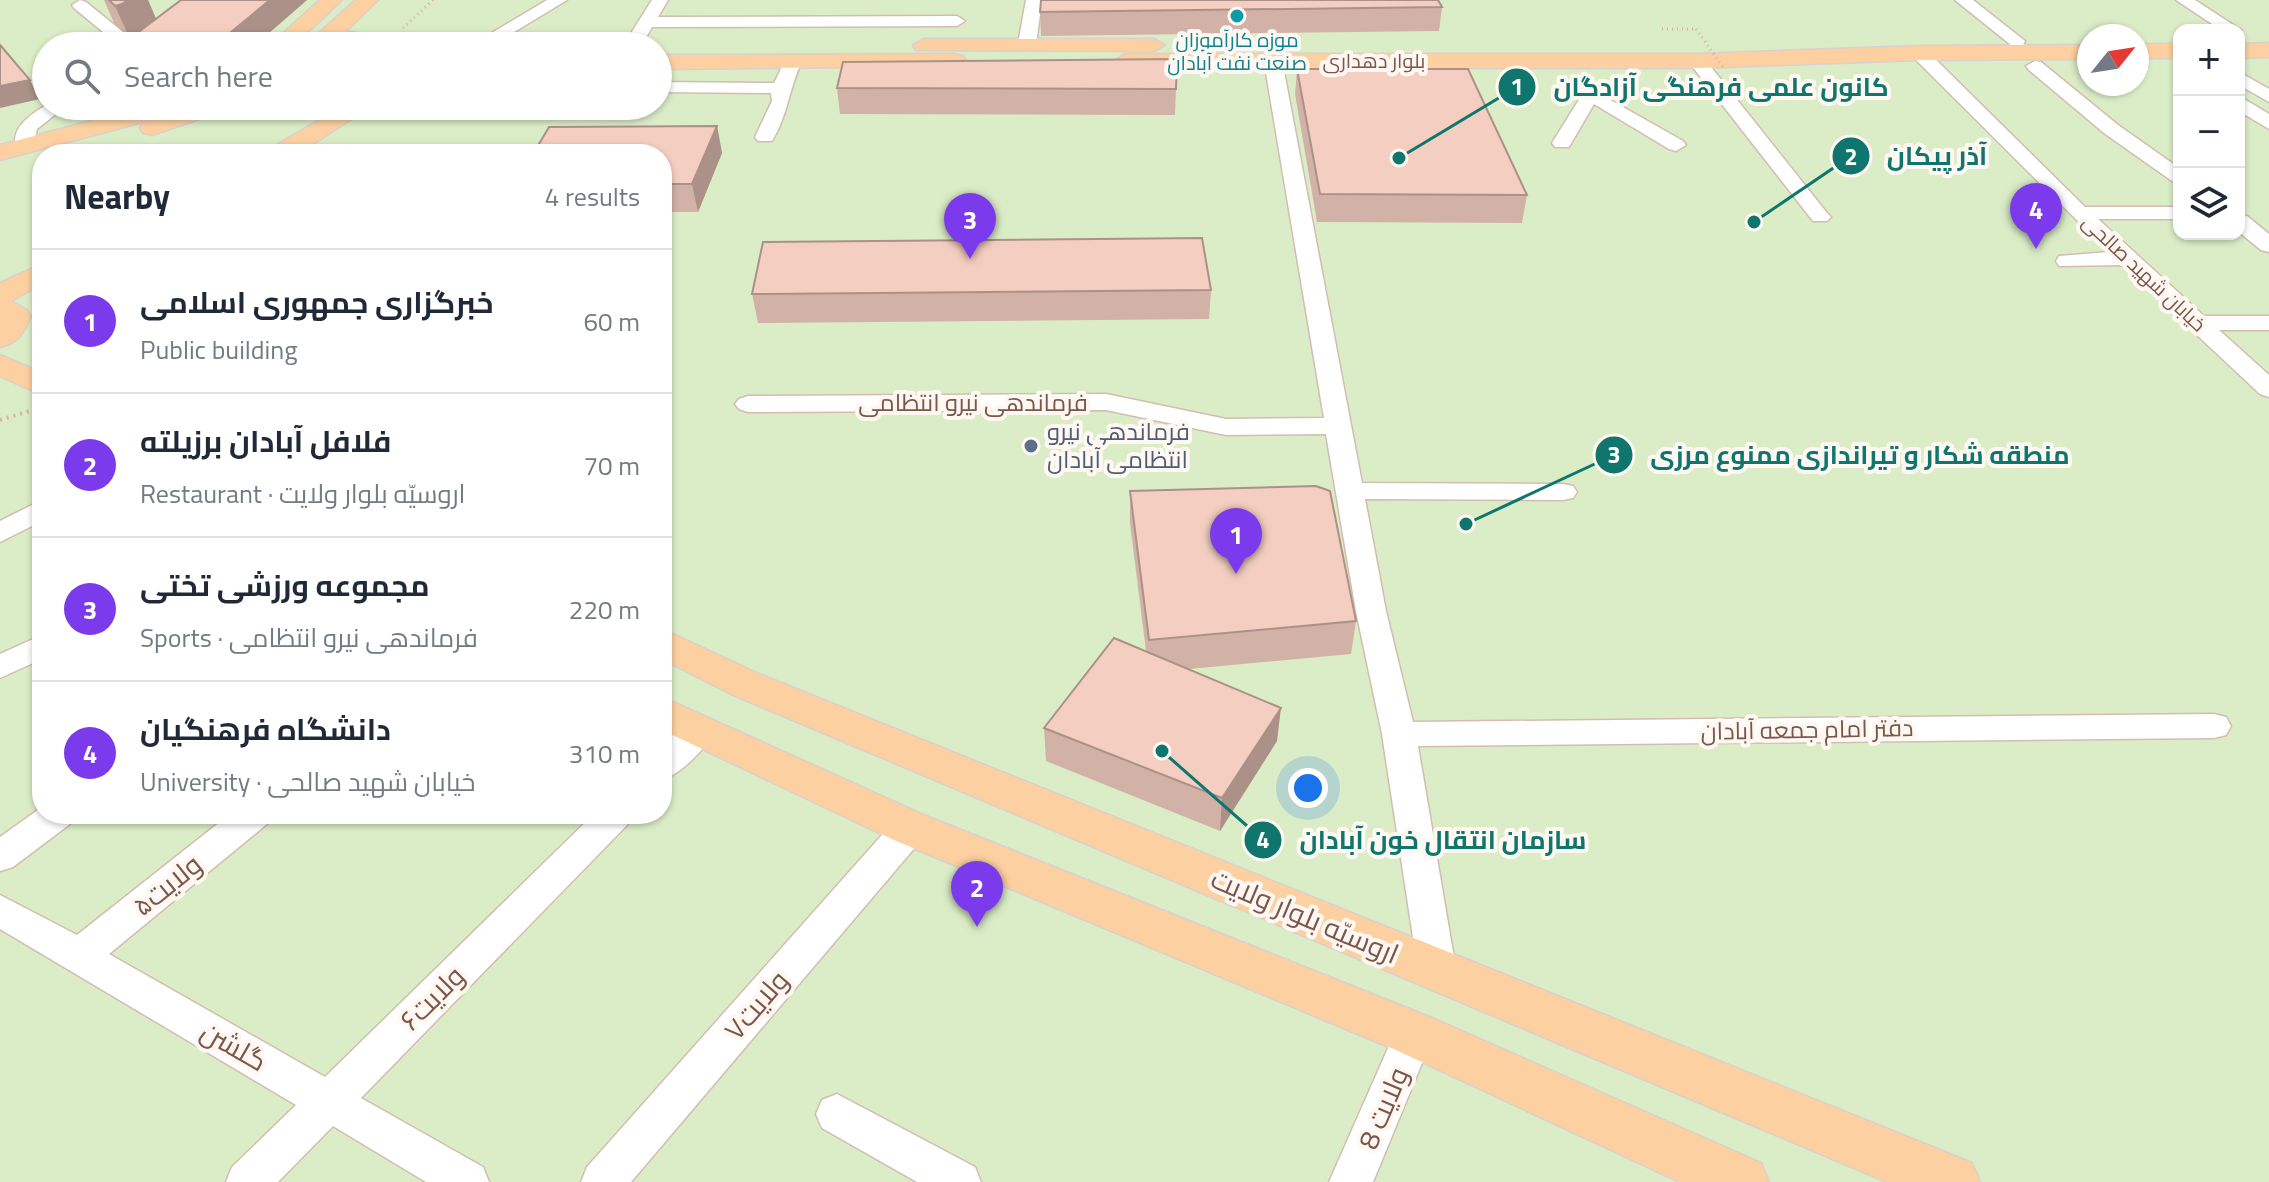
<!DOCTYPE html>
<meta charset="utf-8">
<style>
body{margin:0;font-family:"Titillium Web",Cairo,sans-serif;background:#f6f6f7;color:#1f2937}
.controls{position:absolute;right:24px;top:24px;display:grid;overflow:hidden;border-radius:16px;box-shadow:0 2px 6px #0004}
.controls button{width:72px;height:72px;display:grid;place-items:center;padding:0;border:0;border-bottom:2px solid #e0e1e3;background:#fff;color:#1f2937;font:40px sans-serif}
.compass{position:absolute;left:2077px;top:24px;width:72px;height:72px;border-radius:50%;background:#fff;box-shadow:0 2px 6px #0004;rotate:60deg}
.you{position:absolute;left:1308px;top:788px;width:28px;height:28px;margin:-20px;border:6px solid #fff;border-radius:50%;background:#1a73e8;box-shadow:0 0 0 12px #1a73e833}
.badge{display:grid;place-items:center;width:52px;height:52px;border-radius:50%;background:#7c3aed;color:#fff;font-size:26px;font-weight:700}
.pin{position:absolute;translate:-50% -66px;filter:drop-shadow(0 2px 4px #0008)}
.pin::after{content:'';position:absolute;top:42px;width:28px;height:24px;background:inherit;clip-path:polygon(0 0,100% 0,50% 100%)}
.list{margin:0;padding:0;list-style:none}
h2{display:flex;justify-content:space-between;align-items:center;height:104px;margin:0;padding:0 32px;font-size:34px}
h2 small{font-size:26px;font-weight:400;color:#747a83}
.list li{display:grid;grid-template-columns:52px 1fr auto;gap:24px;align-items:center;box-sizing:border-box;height:144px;padding:0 32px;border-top:2px solid #e0e1e3}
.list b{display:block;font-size:30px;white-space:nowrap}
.list p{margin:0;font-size:26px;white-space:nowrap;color:#747a83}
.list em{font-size:26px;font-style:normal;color:#747a83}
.icon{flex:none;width:44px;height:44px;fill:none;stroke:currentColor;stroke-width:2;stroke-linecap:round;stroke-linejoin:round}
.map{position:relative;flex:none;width:2269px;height:1182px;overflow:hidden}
.search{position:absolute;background:#fff;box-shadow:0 2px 6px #0004;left:32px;top:32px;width:640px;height:88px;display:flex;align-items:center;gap:20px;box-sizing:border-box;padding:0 28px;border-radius:44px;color:#747a83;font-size:30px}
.panel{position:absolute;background:#fff;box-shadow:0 2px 6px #0004;left:32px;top:144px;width:640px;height:680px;border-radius:32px}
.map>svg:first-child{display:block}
.green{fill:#dbedc7;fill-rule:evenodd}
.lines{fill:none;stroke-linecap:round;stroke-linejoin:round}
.minor-casing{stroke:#d4bcb1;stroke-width:3}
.major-casing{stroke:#dad0cd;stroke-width:3}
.path-far1{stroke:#dab1a3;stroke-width:3;stroke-dasharray:1 4;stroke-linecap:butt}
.path{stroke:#dab1a3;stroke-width:4;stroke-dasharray:2 5;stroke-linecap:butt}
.minor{fill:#fff;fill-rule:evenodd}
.major{fill:#fdd0a1;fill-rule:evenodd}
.path-bridge{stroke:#dab1a3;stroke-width:3;stroke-dasharray:1 4;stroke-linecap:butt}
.wall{fill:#d2b2a6}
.shaded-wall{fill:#ab9187}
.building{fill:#f4cfc1;stroke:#ab9187;stroke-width:2}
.culture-dot{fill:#0f9aa8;stroke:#fff8f2;stroke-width:3}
.service-dot{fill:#5c6f8a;stroke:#fff8f2;stroke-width:3}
.labels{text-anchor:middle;stroke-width:8;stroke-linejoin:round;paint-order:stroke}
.far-culture-label{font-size:20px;fill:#0d838f;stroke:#fff8f2}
.far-street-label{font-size:20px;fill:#7b564b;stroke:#fff8f2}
.street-label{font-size:24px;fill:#7b564b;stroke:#fff8f2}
.service-label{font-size:24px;fill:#4e5e75;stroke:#fff8f2;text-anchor:start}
.near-street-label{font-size:28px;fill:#7b564b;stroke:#fff8f2}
.leader{fill:none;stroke:#0f766e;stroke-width:3}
.callout-dot{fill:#0f766e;stroke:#fff8f2;stroke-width:3}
.mark-label{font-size:24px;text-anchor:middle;font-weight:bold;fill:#fff}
.callout-label{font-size:26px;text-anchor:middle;font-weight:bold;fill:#0f766e;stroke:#fff8f2;stroke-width:8;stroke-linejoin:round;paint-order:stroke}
</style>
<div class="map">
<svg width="2269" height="1182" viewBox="0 0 2269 1182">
<rect width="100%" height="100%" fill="#fdf4ea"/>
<path class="green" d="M0,0H2269V1182H0ZM2179,30H2239V234H2179ZM2089,36H2137V84H2089ZM46,46H658V106H46ZM42,154H662V814H42Z"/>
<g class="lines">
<g class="minor-casing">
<g id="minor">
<path d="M80,0L86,2L140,46H120L74,8L72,5Z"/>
<path d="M547,0H567L491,46H470Z"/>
<path d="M652,0H668L658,17L957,16L965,21L957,26L652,27L641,46H623Z"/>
<path d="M1026,0H1042L1036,44L1027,49L1018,44Z"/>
<path d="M1955,0H1973L2025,41L2023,45H2011Z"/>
<path d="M2176,0H2195L2241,30L2239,33V30H2221Z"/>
<path d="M1919,48L1925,49L2085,207H2179V219H2098L2204,316H2269V330H2219L2269,375V397L2260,394L2122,265L2059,266L2056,261L2059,256L2109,252L1913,57L1910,53L1913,49Z"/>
<path d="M793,56L802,61C789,88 788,115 772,141H758L755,137L772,101L771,93L658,92V82L774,83L787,57Z"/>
<path d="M1273,56L1282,61L1362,483L1563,484L1573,486L1577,492L1573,498L1563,500L1365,499L1386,611L1413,722L2214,714L2226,717L2231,726L2226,735L2214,738L1418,746L1456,970L1451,982L1437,987L1423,982L1418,970L1382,734L1356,611L1326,434L1226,435L1106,410L748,412L739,409L735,404L739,399L748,396L1106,394L1226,419L1324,418L1264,61Z"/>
<path d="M1697,56L1703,57L1827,213L1831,217L1827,221H1813L1688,61Z"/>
<path d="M2035,61L2041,62L2118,125L2179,168V183L2172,181L2104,133L2029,70L2026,66Z"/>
<path d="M2239,72L2269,89V102L2239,85Z"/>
<path d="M1591,89L1683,141L1686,145L1676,151L1669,149L1594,104L1569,147H1555L1552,143L1585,90Z"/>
<path d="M2239,96L2269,114V129L2239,111Z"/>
<path d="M46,105L66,106L37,129L32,151H18C7,130 30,115 46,105Z"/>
<path d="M2239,215L2247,216L2269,234V252L2261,250L2239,232Z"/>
<path d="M42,500V521L0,542V521Z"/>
<path d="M42,635V659L0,678V654Z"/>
<path d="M698,719L710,722L715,731C704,750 682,773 662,780V746L686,722Z"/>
<path d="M42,807V814H76L70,824L13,867L0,871V837Z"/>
<path d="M230,814H273L267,824L109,954L325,1077L594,814H634L628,824L361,1098L483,1167L489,1182H426L333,1126L278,1182H226L232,1167L296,1105L0,929V895L77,935Z"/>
<path d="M910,814L923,818L928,828L923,838L631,1182H581L587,1167L897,818Z"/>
<path d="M1414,1016L1428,1021L1434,1034L1373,1182H1329L1400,1021Z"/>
<path d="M837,1094L975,1167L981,1182H917L822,1128L816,1114L822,1100Z"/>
</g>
</g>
<g class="major-casing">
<g id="major">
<path d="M320,0H342L293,46H269Z"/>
<path d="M356,0H378L346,31C361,35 401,37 409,46H353L335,41L330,46H311L312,39Z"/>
<path d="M924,39H1154L1165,45L1154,51L916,50L913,45Z"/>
<path d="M2269,43V57L2239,58V44Z"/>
<rect x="2137" y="44" width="42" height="14"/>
<path d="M2089,45V59L1919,60L1697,68H1125L1114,61L1125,54H1697L1919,46Z"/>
<path d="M955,54L963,56L966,61L963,66L658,69V55Z"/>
<path d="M147,106H186L184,109L227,106L223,111L152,135L143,133L140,128L143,123L162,117L0,160V145Z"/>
<path d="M343,106H372L297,154H267L270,149Z"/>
<path d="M42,264V284L11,301L27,310L31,316C24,333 18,343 0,347V283Z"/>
<path d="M0,355L42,373V395L0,376Z"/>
<path d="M662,629L759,674L1972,1163L1980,1182H1887L731,694L662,659Z"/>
<path d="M662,697L926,816L1432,1018L1761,1163L1769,1182H1680L1396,1050L894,840L662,730Z"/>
</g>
</g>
<g class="path-far1">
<path d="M403,28L433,0"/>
<path d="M1662,29H1696"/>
</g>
<path class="path" d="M0,420L37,409"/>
<use href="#minor" class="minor"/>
<use href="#major" class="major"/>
<path class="path-bridge" d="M1696,29L1723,67"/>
</g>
<g class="wall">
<path d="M104,0H148L156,19L181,0H307L254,46H120L130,39L114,23Z"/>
<path d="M1442,7L1439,31L1041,36L1040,12Z"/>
<path d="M1177,59L1175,115L840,114L837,88Z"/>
<path d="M1297,69L1527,195L1522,223L1317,222L1295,94Z"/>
<path d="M717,126L722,153L698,212H662V154Z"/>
<path d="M1211,290L1209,319L758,323L752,294Z"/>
<path d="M1130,491L1356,621L1351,654L1189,669L1277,741L1220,831L1046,761L1044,728L1146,651L1130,523Z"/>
</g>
<g class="shaded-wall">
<path d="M128,0H148L157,21L130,39L115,6Z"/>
<path d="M270,0H307L254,46H214Z"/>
<path d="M30,80L40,99L0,108V86Z"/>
<path d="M717,126L722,153L698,212L692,184Z"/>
<path d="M1281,708L1277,741L1220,831L1222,798Z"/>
</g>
<g class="building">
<path d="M109,0H128L122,4L115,6Z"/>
<path d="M181,0H270L214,46H120Z"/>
<path d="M1041,0H1438L1442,7L1040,12Z"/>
<path d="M0,45L1,46L30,80L0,86Z"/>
<path d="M1177,59L1176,89L837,88L843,62Z"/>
<path d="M1297,69H1468L1527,195L1320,194Z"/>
<path d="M717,126L692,184H662V154H533L549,127Z"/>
<path d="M1202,238L1211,290L752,294L763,242Z"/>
<path d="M1316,486L1330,491L1356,621L1149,640L1130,491Z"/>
<path d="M1114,638L1281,708L1222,798L1044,728Z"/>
</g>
<circle class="culture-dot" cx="1237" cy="16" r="8"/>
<circle class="service-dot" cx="1031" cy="446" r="8"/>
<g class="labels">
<g class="far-culture-label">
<text x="1237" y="47">موزه کارآموزان<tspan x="1237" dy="23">صنعت نفت آبادان</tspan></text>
</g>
<g class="far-street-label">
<text x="1374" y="68">بلوار دهداری</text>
<text transform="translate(2144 273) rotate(43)" y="7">خیابان شهید صالحی</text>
</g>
<g class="street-label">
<text x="973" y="411">فرماندهی نیرو انتظامی</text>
<text transform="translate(1807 730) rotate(-1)" y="8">دفتر امام جمعه آبادان</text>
</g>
<g class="service-label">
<text x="1047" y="440">فرماندهی نیرو<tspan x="1047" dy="28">انتظامی آبادان</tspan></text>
</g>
<g class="near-street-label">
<text transform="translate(167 885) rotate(-39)" y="10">ولایت۵</text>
<text transform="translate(1305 916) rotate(23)" y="10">اروسیّه بلوار ولایت</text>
<text transform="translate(432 998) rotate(-45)" y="10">ولایت۶</text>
<text transform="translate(756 1005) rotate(-49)" y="10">ولایت۷</text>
<text transform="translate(234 1046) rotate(30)" y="10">گلشن</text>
<text transform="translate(1383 1108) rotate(-67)" y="10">ولایت 8</text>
</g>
</g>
<path class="leader" d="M1399 158L1517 87M1754 222L1851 156M1466 524L1614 455M1162 751L1263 840"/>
<g class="callout-dot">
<circle cx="1399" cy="158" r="8"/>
<circle cx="1754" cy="222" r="8"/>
<circle cx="1466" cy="524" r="8"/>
<circle cx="1162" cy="751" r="8"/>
<circle cx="1517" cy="87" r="20"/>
<circle cx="1851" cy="156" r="20"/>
<circle cx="1614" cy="455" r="20"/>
<circle cx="1263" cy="840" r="20"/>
</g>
<g class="mark-label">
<text x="1517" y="95">1</text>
<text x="1851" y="165">2</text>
<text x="1614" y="463">3</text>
<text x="1263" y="848">4</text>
</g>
<g class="callout-label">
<text x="1721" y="96">کانون علمی فرهنگی آزادگان</text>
<text x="1937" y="165">آذر پیکان</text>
<text x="1860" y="464">منطقه شکار و تیراندازی ممنوع مرزی</text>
<text x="1443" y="849">سازمان انتقال خون آبادان</text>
</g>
</svg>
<div class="controls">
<button>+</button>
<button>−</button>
<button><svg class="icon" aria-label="layers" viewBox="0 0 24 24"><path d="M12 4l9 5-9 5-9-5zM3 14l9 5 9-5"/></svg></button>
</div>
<svg class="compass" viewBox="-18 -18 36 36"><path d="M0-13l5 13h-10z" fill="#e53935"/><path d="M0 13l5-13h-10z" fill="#747a83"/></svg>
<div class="you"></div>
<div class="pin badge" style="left:1236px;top:574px">1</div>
<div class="pin badge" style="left:977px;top:927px">2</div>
<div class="pin badge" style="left:970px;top:259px">3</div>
<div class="pin badge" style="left:2036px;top:249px">4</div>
<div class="search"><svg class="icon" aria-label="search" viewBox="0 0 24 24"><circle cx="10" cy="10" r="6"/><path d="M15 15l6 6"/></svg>Search here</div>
<section class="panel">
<h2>Nearby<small>4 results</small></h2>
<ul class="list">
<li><span class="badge">1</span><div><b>خبرگزاری جمهوری اسلامی</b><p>Public building</p></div><em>60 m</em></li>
<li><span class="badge">2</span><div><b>فلافل آبادان برزیلته</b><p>Restaurant · اروسیّه بلوار ولایت</p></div><em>70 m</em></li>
<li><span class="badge">3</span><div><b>مجموعه ورزشی تختی</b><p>Sports · فرماندهی نیرو انتظامی</p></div><em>220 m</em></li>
<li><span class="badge">4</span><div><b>دانشگاه فرهنگیان</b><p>University · خیابان شهید صالحی</p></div><em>310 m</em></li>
</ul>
</section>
</div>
